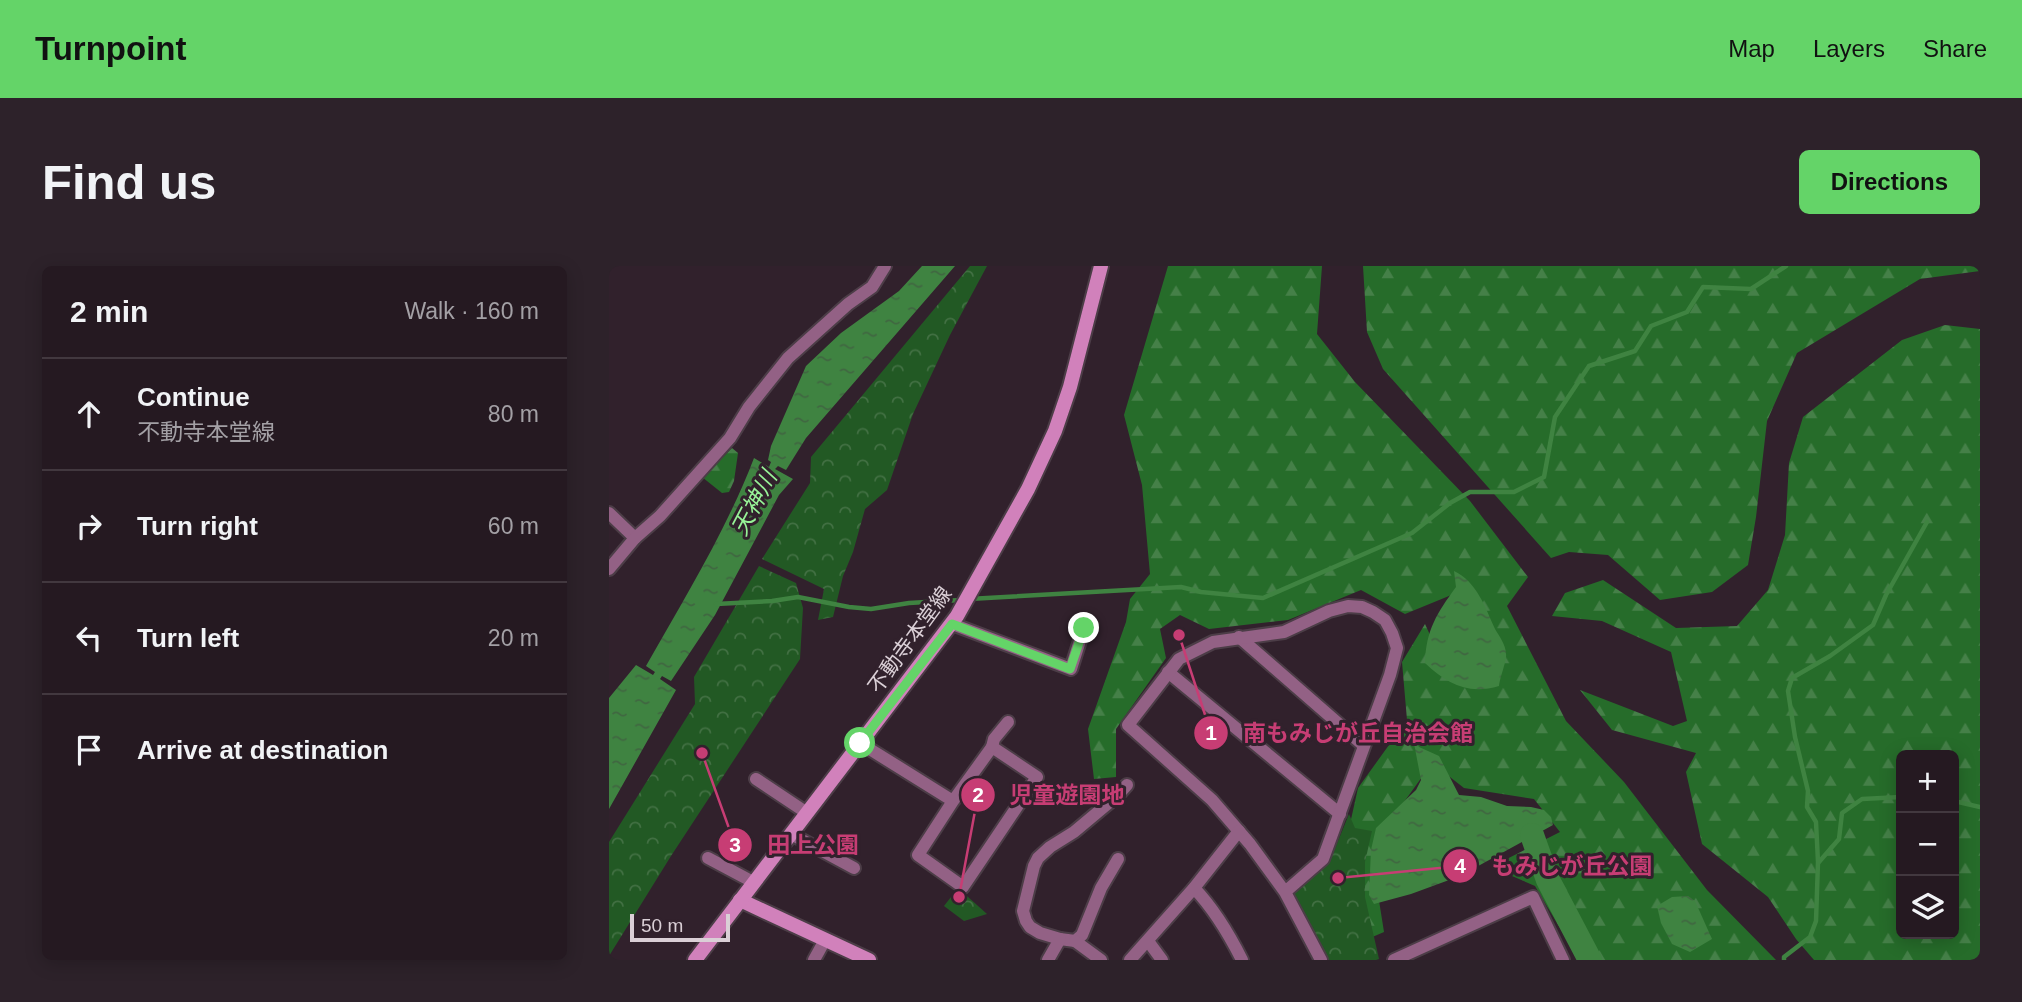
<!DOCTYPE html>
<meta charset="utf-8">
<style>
body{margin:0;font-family:Helvetica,"Noto Sans JP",sans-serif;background:#2d222a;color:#f1f3f6}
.controls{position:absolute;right:21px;bottom:21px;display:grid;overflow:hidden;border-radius:10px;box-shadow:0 4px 18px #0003}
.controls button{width:63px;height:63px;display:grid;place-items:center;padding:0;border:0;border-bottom:2px solid #42383f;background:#251921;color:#f1f3f6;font:35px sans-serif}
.scale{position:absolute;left:21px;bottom:18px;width:100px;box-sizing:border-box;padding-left:7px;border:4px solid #dacfd6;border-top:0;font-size:19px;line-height:24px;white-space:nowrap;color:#dacfd6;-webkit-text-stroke:5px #31212c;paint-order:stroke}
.stop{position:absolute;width:21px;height:21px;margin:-16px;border:5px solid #64d468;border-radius:50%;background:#fff}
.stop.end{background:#64d468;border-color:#fff;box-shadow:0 2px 7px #0008}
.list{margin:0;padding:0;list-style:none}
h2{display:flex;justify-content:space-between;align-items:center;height:91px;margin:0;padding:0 28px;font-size:30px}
h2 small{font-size:23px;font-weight:400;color:#a3a0a5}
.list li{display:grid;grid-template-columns:46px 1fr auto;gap:21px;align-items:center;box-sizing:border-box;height:112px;padding:0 28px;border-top:2px solid #42383f}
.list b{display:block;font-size:26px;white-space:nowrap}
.list p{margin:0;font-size:23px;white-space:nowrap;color:#a3a0a5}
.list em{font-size:23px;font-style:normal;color:#a3a0a5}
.icon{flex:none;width:38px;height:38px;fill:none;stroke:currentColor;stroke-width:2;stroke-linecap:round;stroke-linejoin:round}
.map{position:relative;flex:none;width:1371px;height:694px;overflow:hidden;border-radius:10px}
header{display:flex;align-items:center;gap:42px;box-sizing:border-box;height:98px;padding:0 35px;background:#64d468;color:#111}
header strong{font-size:33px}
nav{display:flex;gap:38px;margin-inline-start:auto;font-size:24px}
.intro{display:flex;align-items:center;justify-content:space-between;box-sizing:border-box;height:168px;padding:0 42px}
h1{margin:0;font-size:49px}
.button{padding:18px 32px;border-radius:10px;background:#64d468;color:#111;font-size:24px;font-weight:700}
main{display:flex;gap:42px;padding:0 42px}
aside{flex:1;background:#251921;border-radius:10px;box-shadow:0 4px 18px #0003}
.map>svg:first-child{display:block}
.forest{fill:url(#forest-firs);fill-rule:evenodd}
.park{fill:url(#park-crowns)}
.water{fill:url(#water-ripples)}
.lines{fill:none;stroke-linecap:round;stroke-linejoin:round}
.stream{stroke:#3f8341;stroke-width:4.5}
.river{stroke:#3f8341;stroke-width:24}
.street-casing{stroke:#4c3d47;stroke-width:16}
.secondary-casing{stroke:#4c3d47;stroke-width:18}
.street{stroke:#936185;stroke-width:12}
.secondary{stroke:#d181bb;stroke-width:14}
.route{stroke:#64d468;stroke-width:9}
.labels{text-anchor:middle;stroke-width:6;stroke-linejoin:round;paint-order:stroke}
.street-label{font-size:21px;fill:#dacfd6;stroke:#31212c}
.water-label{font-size:23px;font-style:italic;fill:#97f297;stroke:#31212c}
.leader{fill:none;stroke:#c73d74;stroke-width:2.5}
.callout-dot{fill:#c73d74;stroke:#31212c;stroke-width:2.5}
.mark-label{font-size:21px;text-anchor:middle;font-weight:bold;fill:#fff}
.callout-label{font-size:23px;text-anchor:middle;font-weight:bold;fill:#c73d74;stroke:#31212c;stroke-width:6;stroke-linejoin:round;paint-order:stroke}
</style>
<header>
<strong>Turnpoint</strong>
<nav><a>Map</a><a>Layers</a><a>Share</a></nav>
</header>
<div class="intro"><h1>Find us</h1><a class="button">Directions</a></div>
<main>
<aside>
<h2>2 min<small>Walk · 160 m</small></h2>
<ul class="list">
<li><svg class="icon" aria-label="ahead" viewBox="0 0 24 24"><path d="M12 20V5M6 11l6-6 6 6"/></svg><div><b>Continue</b><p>不動寺本堂線</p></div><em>80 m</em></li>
<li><svg class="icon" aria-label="right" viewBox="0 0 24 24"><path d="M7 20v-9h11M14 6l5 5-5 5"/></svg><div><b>Turn right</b></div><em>60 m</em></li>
<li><svg class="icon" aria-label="left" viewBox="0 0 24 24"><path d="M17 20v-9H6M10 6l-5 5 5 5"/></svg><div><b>Turn left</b></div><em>20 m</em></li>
<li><svg class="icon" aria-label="arrive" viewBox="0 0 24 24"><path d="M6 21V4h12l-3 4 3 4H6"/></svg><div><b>Arrive at destination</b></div></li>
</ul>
</aside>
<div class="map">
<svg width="1371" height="694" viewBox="0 0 1371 694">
<defs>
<pattern id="forest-firs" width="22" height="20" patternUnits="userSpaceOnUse" patternTransform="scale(1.75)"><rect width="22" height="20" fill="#266c2a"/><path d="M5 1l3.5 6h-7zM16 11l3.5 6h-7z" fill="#458048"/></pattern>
<pattern id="park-crowns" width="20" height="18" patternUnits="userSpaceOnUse" patternTransform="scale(1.75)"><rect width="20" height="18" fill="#225924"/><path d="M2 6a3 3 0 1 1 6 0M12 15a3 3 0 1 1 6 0" fill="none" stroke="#427043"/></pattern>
<pattern id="water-ripples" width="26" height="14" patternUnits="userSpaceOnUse" patternTransform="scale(1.75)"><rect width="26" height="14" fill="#3f8341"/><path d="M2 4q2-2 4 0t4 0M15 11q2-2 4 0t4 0" fill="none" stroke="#406741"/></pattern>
</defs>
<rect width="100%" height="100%" fill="#31212c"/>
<g class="forest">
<path d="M559,0H713L708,68L746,116L861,235L919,311L898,340L957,455L1015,516L1098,624L1167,694H970L926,620L882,601L951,566L925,533L855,522L823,497L772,568L768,622L775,666L747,678L729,612L749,522L798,454L793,396L816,358L833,395L857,323L796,348L752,324L679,354L600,363L571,349L551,363L557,392L507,463V511L485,513L479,463L517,356L521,333L541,308L533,219L515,149Z"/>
<path d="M754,0H1371V5L1311,13L1188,87L1158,155L1147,251L1139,299L1103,326L1051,334L999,289L960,286L942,292L774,103L758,66Z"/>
<path d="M1336,59L1371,63V694H1205L1187,673L1159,631L1093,578L1077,506L1087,487L1003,464L971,424L1064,460L1078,455L1062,386L993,355L943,350L956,327L994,314L1067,362L1128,360L1159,324L1176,269L1180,197L1194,151L1293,74ZM1292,489H1345V668H1292Z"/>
<path d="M123,182L129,187L125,215L120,226L113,227L93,211Z"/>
</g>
<g class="park">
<path d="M361,0H378L341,69L304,148L278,224L256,243L244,286L234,310L224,351L209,354L215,323L153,293L201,217L202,191Z"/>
<path d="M150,300L187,317L194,342L191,393L62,590L0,690V576L86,438L85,411Z"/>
<path d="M740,548L746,562L763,565L756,596V631L770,693L767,694H717L684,627L720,597Z"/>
<path d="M349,622L378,648L355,655L335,640Z"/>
</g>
<g class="water">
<path d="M313,0H346L197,172L177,204L169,200L166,203L184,213L170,229L106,349L62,415L53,410L51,413L67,424L0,543V432L27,399L44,409L46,406L37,400C75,333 117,265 145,192L160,201L162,196L159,194L162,180L197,100L232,67L290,25Z"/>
<path d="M845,305C868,316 876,341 886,363C890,370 897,379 897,388C898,394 891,411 890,420C859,429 838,418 816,397C817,364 828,347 847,321Z"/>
<path d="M804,472L810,481L830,490L850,529L872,531L898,540L922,541L935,544L942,551L944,559L851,610L802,628L765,638L760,629L762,584L767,562L807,524L812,514Z"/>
<path d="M1079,630L1086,635L1103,673L1081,686L1063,678L1052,657L1048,640L1063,631Z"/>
</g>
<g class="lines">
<g class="stream">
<path d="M360,333L572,321L592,326L654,332L803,267L841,237L861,226H905L935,211L946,151L980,100L1026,85L1042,60L1078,46L1094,21L1142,23L1177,0"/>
<path d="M107,338L163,335L189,331L240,341L262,343L300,337L352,334"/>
<path d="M1345,535L1371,541"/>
<path d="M1210,596L1230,573L1233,547L1253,533L1292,531"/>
<path d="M1175,694V691L1201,671L1207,655L1209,596L1207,556L1198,541L1199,525L1186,471L1179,425L1183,412L1221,390L1264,359L1277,329L1318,256"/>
</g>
<path class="river" d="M923,569L939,614L981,694"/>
<g class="street-casing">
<g id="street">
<path d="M0,247L26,272"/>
<path d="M0,303L26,272L51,250L121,172L140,141L179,92L239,38L263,21L276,0"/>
<path d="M343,358L462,403L475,362"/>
<path d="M630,371L754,479"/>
<path d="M559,406L731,548"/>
<path d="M251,477L344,535L309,589L354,621L428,511L383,481L344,535"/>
<path d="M383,481L385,473L399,456"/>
<path d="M147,513L198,547"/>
<path d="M182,568L245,602"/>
<path d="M99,592L144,616"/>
<path d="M585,622C605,643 620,668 633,694"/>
<path d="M676,626L714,593L781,409L788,382L783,367L776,354L764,346L753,341L739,340L720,345L675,366L604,376L570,393L519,459L603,534L641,578L676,626L712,694"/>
<path d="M451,673L466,675L473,669L492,622L509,593"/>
<path d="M466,675L492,694"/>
<path d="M539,675L553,694"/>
<path d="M205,694L216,674"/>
<path d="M439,694L451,673L431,667L421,661L417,655L414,645L425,600L429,592L441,581L465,566L508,530L518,519"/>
<path d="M521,694L585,622L630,565"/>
<path d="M785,694L924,631L954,694"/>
</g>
</g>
<g class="secondary-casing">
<g id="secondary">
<path d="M131,634L260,694"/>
<path d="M86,694L348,350L419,223L446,165L461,121L492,0"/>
</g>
</g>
<use href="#street" class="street"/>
<use href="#secondary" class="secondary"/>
</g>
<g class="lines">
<path class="route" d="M251,477L343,358L461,403L475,362"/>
</g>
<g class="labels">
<g class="street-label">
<text transform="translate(301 374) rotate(-54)" y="7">不動寺本堂線</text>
</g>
<g class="water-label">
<text transform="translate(145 237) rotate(-62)" y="8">天神川</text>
</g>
</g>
<path class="leader" d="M570 369L602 467M350 631L369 529M93 487L126 579M729 612L851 600"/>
<g class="callout-dot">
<circle cx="570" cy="369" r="7"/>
<circle cx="350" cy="631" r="7"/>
<circle cx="93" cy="487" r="7"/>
<circle cx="729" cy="612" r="7"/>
<circle cx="602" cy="467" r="18"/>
<circle cx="369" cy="529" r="18"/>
<circle cx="126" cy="579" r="18"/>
<circle cx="851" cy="600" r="18"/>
</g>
<g class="mark-label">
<text x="602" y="474">1</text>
<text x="369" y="536">2</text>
<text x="126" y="586">3</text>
<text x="851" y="607">4</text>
</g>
<g class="callout-label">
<text x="749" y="475">南もみじが丘自治会館</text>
<text x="458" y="537">児童遊園地</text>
<text x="204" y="587">田上公園</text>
<text x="963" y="608">もみじが丘公園</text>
</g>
</svg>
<div class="controls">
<button>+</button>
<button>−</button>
<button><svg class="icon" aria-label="layers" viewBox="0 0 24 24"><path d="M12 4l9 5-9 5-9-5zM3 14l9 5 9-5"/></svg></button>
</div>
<div class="scale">50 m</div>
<div class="stop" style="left:251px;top:477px"></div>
<div class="stop end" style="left:475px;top:362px"></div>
</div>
</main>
